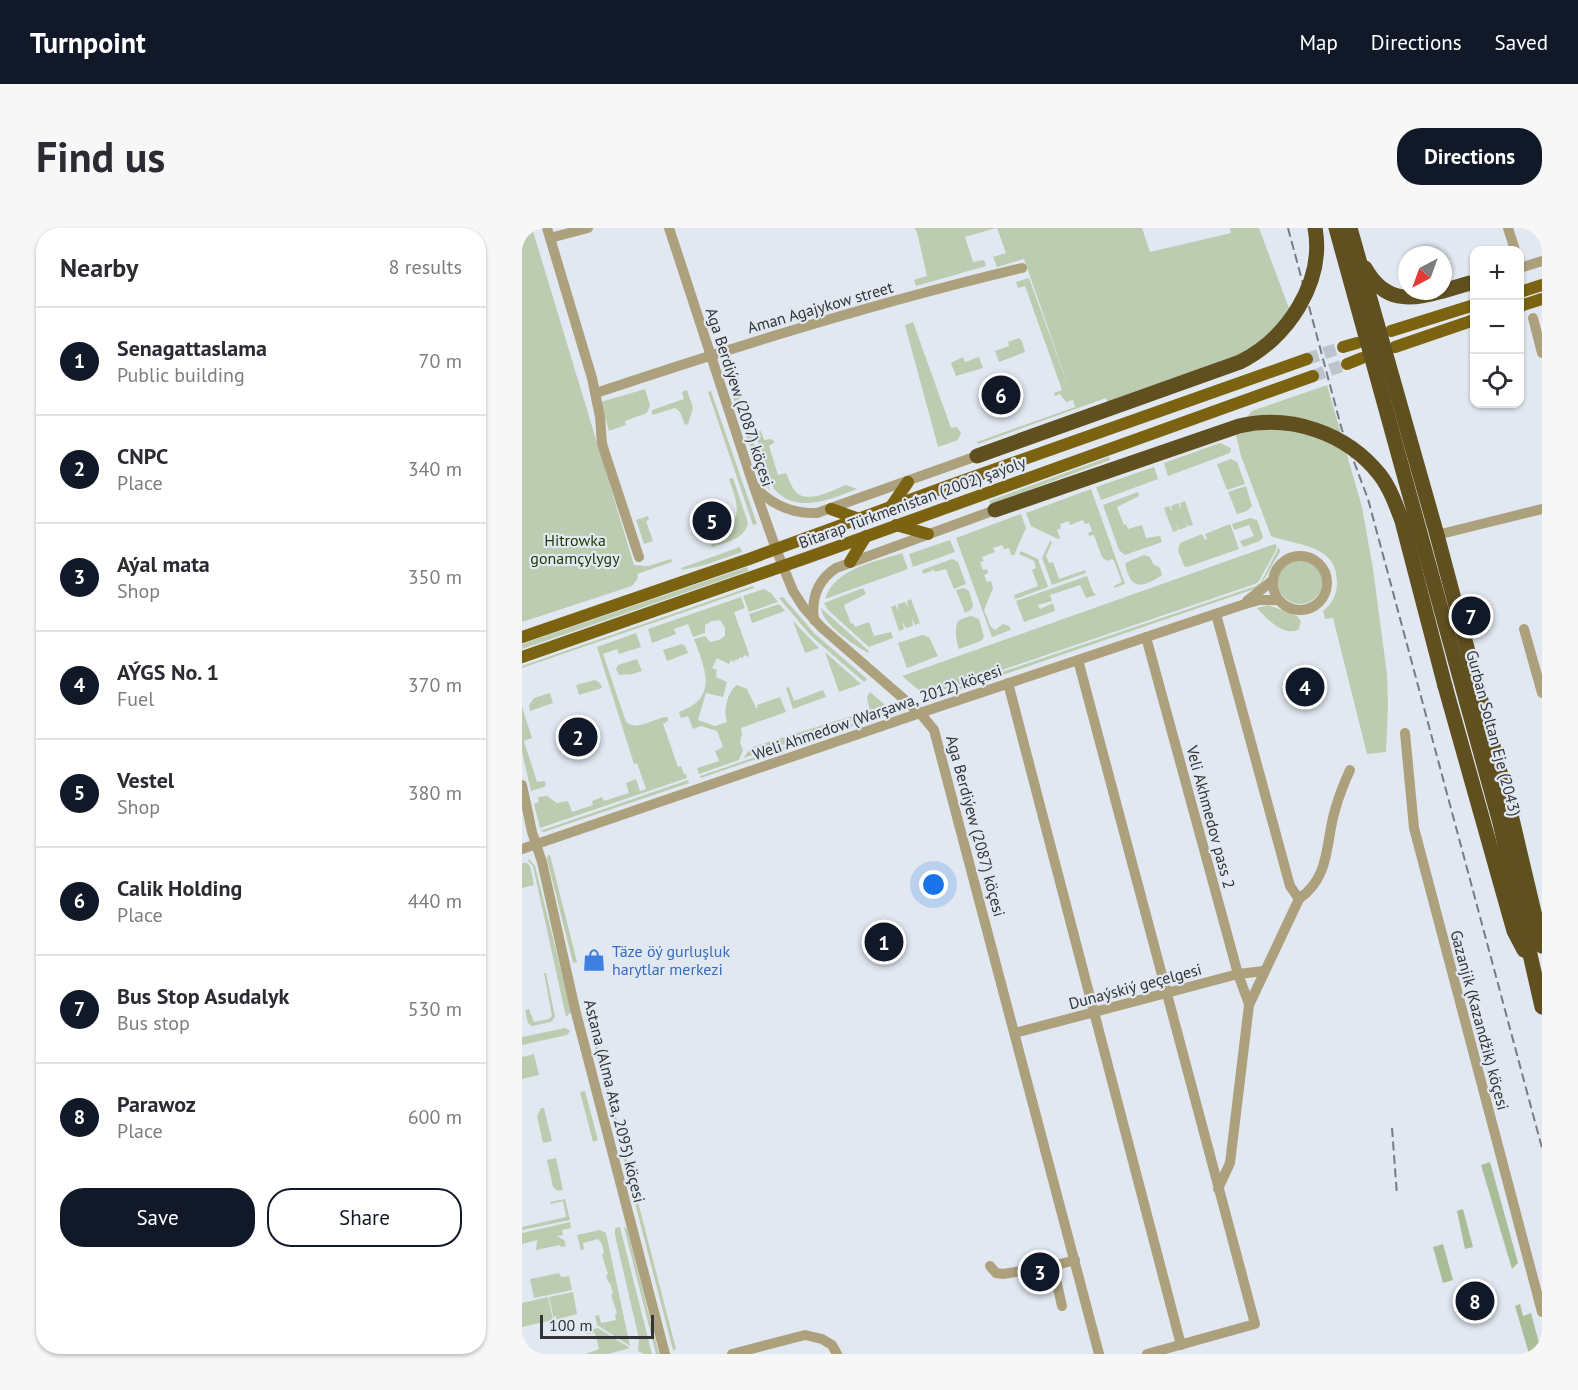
<!DOCTYPE html>
<meta charset="utf-8">
<style>
body{margin:0;font-family:"PT Sans",sans-serif;background:#f7f7f7;color:#2b2b33}
.controls{position:absolute;right:18px;top:18px;display:grid;overflow:hidden;border-radius:12px;box-shadow:0 2px 4px #0004}
.controls button{width:54px;height:54px;display:grid;place-items:center;padding:0;border:0;border-bottom:2px solid #e1e1e2;background:#fff;color:#2b2b33;font:30px sans-serif}
.compass{position:absolute;left:876px;top:18px;width:54px;height:54px;border-radius:50%;background:#fff;box-shadow:0 2px 4px #0004;rotate:221deg}
.scale{position:absolute;left:18px;bottom:15px;width:114px;box-sizing:border-box;padding-left:6px;border:3px solid #323437;border-top:0;font-size:16px;line-height:21px;white-space:nowrap;color:#323437;-webkit-text-stroke:4px #e2e8f1;paint-order:stroke}
.you{position:absolute;left:412px;top:657px;width:21px;height:21px;margin:-15px;border:4px solid #fff;border-radius:50%;background:#1a73e8;box-shadow:0 0 0 9px #1a73e833}
.badge{display:grid;place-items:center;width:39px;height:39px;border-radius:50%;background:#111827;color:#fff;font-size:20px;font-weight:700}
.pin{position:absolute;translate:-50% -50%;border:3px solid #fff;box-shadow:0 2px 6px #0006}
.list{margin:0;padding:0;list-style:none}
h2{display:flex;justify-content:space-between;align-items:center;height:78px;margin:0;padding:0 24px;font-size:26px}
h2 small{font-size:20px;font-weight:400;color:#7c7c81}
.list li{display:grid;grid-template-columns:39px 1fr auto;gap:18px;align-items:center;box-sizing:border-box;height:108px;padding:0 24px;border-top:2px solid #e1e1e2}
.list b{display:block;font-size:22px;white-space:nowrap}
.list p{margin:0;font-size:20px;white-space:nowrap;color:#7c7c81}
.list em{font-size:20px;font-style:normal;color:#7c7c81}
.actions{display:flex;gap:12px;padding:18px 24px}
.actions a{flex:1;padding:14px 0;border:2px solid #111827;border-radius:24px;text-align:center;font-size:21px;color:#111827}
.actions .main{background:#111827;color:#fff}
.icon{flex:none;width:33px;height:33px;fill:none;stroke:currentColor;stroke-width:2;stroke-linecap:round;stroke-linejoin:round}
.map{position:relative;flex:none;width:1020px;height:1126px;overflow:hidden;border-radius:24px}
header{display:flex;align-items:center;gap:36px;box-sizing:border-box;height:84px;padding:0 30px;background:#111827;color:#fff}
header strong{font-size:28px}
nav{display:flex;gap:33px;margin-inline-start:auto;font-size:21px}
.intro{display:flex;align-items:center;justify-content:space-between;box-sizing:border-box;height:144px;padding:0 36px}
h1{margin:0;font-size:42px}
.button{padding:15px 27px;border-radius:24px;background:#111827;color:#fff;font-size:21px;font-weight:700}
main{display:flex;gap:36px;padding:0 36px}
aside{flex:1;background:#fff;border-radius:24px;box-shadow:0 2px 4px #0004}
.map>svg:first-child{display:block}
.green{fill:#bcccb0}
.forest{fill:#a9bd99}
.lines{fill:none;stroke-linecap:round;stroke-linejoin:round}
.major-tunnel{stroke:#bfc4cc;stroke-width:12;stroke-dasharray:12 6;stroke-linecap:butt}
.minor{stroke:#ada07c;stroke-width:10}
.major{stroke:#7b6311;stroke-width:12}
.highway{stroke:#605020;stroke-width:15}
.rail{stroke:#787c81;stroke-width:2;stroke-dasharray:9 4.5;stroke-linecap:butt}
.highway-bridge{stroke:#605020;stroke-width:15}
.labels{text-anchor:middle;stroke-width:4.5;stroke-linejoin:round;paint-order:stroke}
.street-label{font-size:16px;fill:#323437;stroke:#e2e8f1}
.park-label{font-size:16px;fill:#1d3700;stroke:#e2e8f1}
.shop-label{font-size:16px;fill:#366cbe;stroke:#e2e8f1;text-anchor:start}
</style>
<header>
<strong>Turnpoint</strong>
<nav><a>Map</a><a>Directions</a><a>Saved</a></nav>
</header>
<div class="intro"><h1>Find us</h1><a class="button">Directions</a></div>
<main>
<aside>
<h2>Nearby<small>8 results</small></h2>
<ul class="list">
<li><span class="badge">1</span><div><b>Senagattaslama</b><p>Public building</p></div><em>70 m</em></li>
<li><span class="badge">2</span><div><b>CNPC</b><p>Place</p></div><em>340 m</em></li>
<li><span class="badge">3</span><div><b>Aýal mata</b><p>Shop</p></div><em>350 m</em></li>
<li><span class="badge">4</span><div><b>AÝGS No. 1</b><p>Fuel</p></div><em>370 m</em></li>
<li><span class="badge">5</span><div><b>Vestel</b><p>Shop</p></div><em>380 m</em></li>
<li><span class="badge">6</span><div><b>Calik Holding</b><p>Place</p></div><em>440 m</em></li>
<li><span class="badge">7</span><div><b>Bus Stop Asudalyk</b><p>Bus stop</p></div><em>530 m</em></li>
<li><span class="badge">8</span><div><b>Parawoz</b><p>Place</p></div><em>600 m</em></li>
</ul>
<div class="actions"><a class="main">Save</a><a>Share</a></div>
</aside>
<div class="map">
<svg width="1020" height="1126" viewBox="0 0 1020 1126">
<rect width="100%" height="100%" fill="#e2e8f1"/>
<g class="green">
<path d="M0,0H10L112,337L126,338L149,331L150,334L115,346L116,350L110,358L0,394Z"/>
<path d="M392,0H474L443,9L451,34L462,32L464,38L394,58L392,52L405,48L395,4Z"/>
<path d="M475,0H620L628,24L709,5L708,0H737L768,83L764,90L725,124L586,175L584,170L456,216L455,214L553,179L551,172L544,174L538,166L533,168L532,165L540,162L503,58L496,60L494,54L507,50L548,163L502,31L475,39L471,29L484,25Z"/>
<path d="M391,94L429,200L435,199L439,205L436,212L416,219L383,97Z"/>
<path d="M497,110L500,113L503,124L477,134L473,123L487,118L486,114Z"/>
<path d="M441,129L443,134L457,129L461,140L434,148L429,135Z"/>
<path d="M212,155L248,263L239,251L207,157Z"/>
<path d="M805,157L840,279L851,341L865,446L866,478L864,524L845,526L811,390L803,391L801,383C810,376 815,366 815,355C816,316 775,318 749,308L719,228L713,203L730,183Z"/>
<path d="M123,161L128,177L125,185L103,193L104,197L87,203L79,174Z"/>
<path d="M165,162L171,180L166,196L163,197L158,184L153,180L130,187V182L162,171L160,164Z"/>
<path d="M189,163L235,296L231,297L186,164Z"/>
<path d="M239,203L242,212L249,211L253,214L247,218L256,247L264,245C267,251 269,258 273,263C284,277 311,262 324,257L335,261C309,271 275,287 252,261L233,205Z"/>
<path d="M698,215L709,220L708,225L646,248L642,235Z"/>
<path d="M587,229L588,232L468,276L467,273Z"/>
<path d="M709,231L715,234L723,256L705,262L695,236Z"/>
<path d="M632,239L636,251L579,272L574,259Z"/>
<path d="M211,250L226,295C222,312 204,314 190,319L187,309C222,296 218,282 207,251Z"/>
<path d="M724,258L730,278L725,283L715,286L706,264Z"/>
<path d="M569,261L603,356L592,360V358L600,354L592,333L590,331L585,333L580,329L572,307L567,308L566,305L570,303L567,295L563,296L561,292L548,297L547,293L538,296L539,300L535,302L538,310L536,311L509,298L504,285Z"/>
<path d="M616,264L617,268L595,279L602,297L604,296L606,301L620,297L624,310L638,308L640,314L603,327L597,322L581,277Z"/>
<path d="M663,273L671,297L666,298L663,293L665,299L657,302L654,296L656,302L651,304L642,280L647,278L650,284L649,278L656,275L659,281L658,275Z"/>
<path d="M499,286L504,300L492,327H489L487,320L482,321L480,317L471,320L473,324L460,329L462,333L458,334L461,342L465,341L466,345L462,347L465,354L469,353L471,360L462,382L469,399L473,402L481,396L487,398L489,402L470,409L434,310Z"/>
<path d="M126,288L127,292L124,293L131,313L122,316L114,292Z"/>
<path d="M728,290L735,292L741,309L738,313L721,319L718,313L732,308L727,297L712,302L710,296Z"/>
<path d="M708,296L717,321L665,339L662,338L656,322L658,315L680,306L683,312L685,311L683,306Z"/>
<path d="M428,312L433,324L391,339L387,326Z"/>
<path d="M528,313L530,314L524,328L527,335L531,334L537,351L563,342L564,345L530,357L520,330Z"/>
<path d="M753,316L755,318L754,322L737,353L733,356L412,465L399,464L380,448Z"/>
<path d="M218,319L220,324L183,337L160,342L159,340Z"/>
<path d="M757,319L758,324C751,335 744,351 735,360L422,467L421,464L734,358L739,354Z"/>
<path d="M499,323L516,331L526,359L493,371L492,367L516,358L510,342L514,340L512,333L497,326Z"/>
<path d="M380,325L386,341L303,371C313,340 353,334 380,325Z"/>
<path d="M622,327L628,329L631,336L638,340L640,347C619,361 608,362 603,335Z"/>
<path d="M430,331L436,334L444,356L432,361L424,341L413,344L412,342L401,346L400,342Z"/>
<circle cx="778" cy="354" r="22"/>
<path d="M225,339L226,343L0,421V416Z"/>
<path d="M565,348L571,364L574,367L564,370L558,357L528,367L530,373L516,377L518,381L531,375L533,383L502,394L494,373Z"/>
<path d="M231,358L232,360L0,440V438Z"/>
<path d="M341,360L344,366L322,377L329,396L331,395L333,399L347,394L352,408L369,404L371,410L347,419L306,382L302,375Z"/>
<path d="M442,360L447,363L451,377L449,382L443,385L434,362Z"/>
<path d="M242,361L249,365L256,374L227,384L221,368Z"/>
<path d="M219,369L223,380L212,384L227,426L226,429L222,427L221,430L218,429L216,432L214,431L212,434L209,432L207,436L195,430L190,440L195,442L194,449L205,454L201,469L184,465L176,492L193,498L205,494C201,483 205,464 215,457L225,461L234,480H236L235,477L258,469L264,484L219,500L220,506L218,514L221,522L217,532L177,546L175,540L197,533L193,523L201,519L195,503L179,498L171,501L166,488L159,490L157,484C197,470 183,441 172,411L183,408L188,414L197,412L203,408V400L198,392L190,393L183,397V405L171,409L166,396L152,401L154,406L130,415L126,401Z"/>
<path d="M261,369L292,405L345,451L342,454L289,408L257,370Z"/>
<path d="M389,371L398,395L393,397L390,391L391,398L384,400L380,394L382,401L377,403L369,379L374,377L376,383V376L383,374L386,380L385,373Z"/>
<path d="M257,376L263,383L230,395L227,386Z"/>
<path d="M747,377L775,388L779,393L777,401C764,410 744,391 735,380Z"/>
<path d="M299,380L347,423L346,425C332,417 301,397 299,380Z"/>
<path d="M449,388L457,391L462,409L459,413L437,421C434,414 433,402 435,395C437,391 445,389 449,388Z"/>
<path d="M271,393L297,420L283,425Z"/>
<path d="M114,405L119,419L97,426L95,421L81,426L104,494C116,504 133,489 146,489V493L141,496L156,539L159,538L162,546H164L165,550L18,600L12,576L17,574L16,569L25,568L35,575L46,573L50,584L71,577L70,573L80,569L82,573L107,565L104,555L114,551L118,563L124,561L115,535L112,536L75,419Z"/>
<path d="M400,407L407,409L416,428L385,440L376,415Z"/>
<path d="M160,416L163,418L166,425L145,433L141,422Z"/>
<path d="M303,424L339,456L317,464Z"/>
<path d="M115,431L120,443L107,447L106,446L97,447L94,441L96,437Z"/>
<path d="M73,452L78,455L80,460L57,467L54,457Z"/>
<path d="M267,459L272,473L301,462L304,469L271,481L264,460Z"/>
<path d="M348,464L362,476L358,483L222,530L224,526L230,519L343,484L347,479L345,469Z"/>
<path d="M28,465L31,475L8,483L7,477L12,470Z"/>
<path d="M0,479L10,510L2,513L15,554L22,553L24,556L22,559L9,563L0,524Z"/>
<path d="M359,486L360,488L179,550L178,548Z"/>
<path d="M166,552L167,555L22,604L18,603Z"/>
<path d="M26,627H28L55,734L51,735L25,631Z"/>
<path d="M7,631L13,638L46,770L49,784L44,789L11,638L6,633Z"/>
<path d="M0,635H5L8,638L12,657L0,660Z"/>
<path d="M22,745H24L33,789L29,794L10,798L6,795L3,782L7,781L12,794L27,791L30,788Z"/>
<path d="M67,784L154,1121L151,1122L64,785Z"/>
<path d="M43,800L48,803L45,807L0,817V809Z"/>
<path d="M12,826L17,847L0,851V829Z"/>
<path d="M63,863L76,912L71,914L58,864Z"/>
<path d="M19,880H22L30,913L21,915L15,888Z"/>
<path d="M34,930L41,962L36,963L31,959L25,932Z"/>
<path d="M43,971L48,992L0,1002V999L44,989L41,973L29,976L28,974Z"/>
<path d="M48,994L49,1000L40,1002L41,1007L35,1008L42,1012L44,1018L39,1019L38,1017L14,1022L15,1012L0,1016V1005Z"/>
<path d="M98,999L130,1126H122L116,1123L117,1111L93,1007V1000Z"/>
<path d="M102,999L105,1001L137,1126H134Z"/>
<path d="M78,1002L84,1005L108,1118L75,1097L73,1088L77,1087L79,1095L94,1092L93,1086L95,1085L89,1067L91,1065L88,1055L86,1054L84,1047L86,1046L80,1027L82,1025L80,1016L76,1011L61,1015L62,1021L59,1022L55,1007Z"/>
<path d="M37,1045L39,1049L47,1048L50,1062L12,1070L8,1051Z"/>
<path d="M51,1064L55,1086L32,1092L27,1069Z"/>
<path d="M26,1069L31,1092L0,1099V1075Z"/>
<path d="M76,1100L108,1120L86,1126H64L77,1121L73,1105L65,1106L64,1103Z"/>
</g>
<g class="forest">
<path d="M968,934L996,1035L990,1041L959,937Z"/>
<path d="M941,981L951,1019L943,1021L935,983Z"/>
<path d="M921,1016L931,1052L921,1055L911,1019Z"/>
<path d="M998,1076L1001,1088L1009,1085L1020,1126H1007L993,1078Z"/>
</g>
<g class="lines">
<g class="major-tunnel">
<path d="M785,131L821,119"/>
<path d="M791,148L825,136"/>
</g>
<g class="minor">
<path d="M25,0L70,150L78,189L80,216L117,329"/>
<path d="M147,0L231,256L254,321L271,363L282,380L299,399L398,485L412,502L577,1126"/>
<path d="M986,0L993,22"/>
<path d="M28,10L66,0"/>
<path d="M998,40L1020,33"/>
<path d="M1011,90L1020,125"/>
<path d="M74,165C214,118 356,74 500,40"/>
<path d="M233,259C250,277 270,286 295,285L455,228"/>
<path d="M915,307L1020,281"/>
<circle cx="778" cy="355" r="27"/>
<path d="M725,373L750,353"/>
<path d="M694,386L765,647L768,658L777,671L727,777L708,935L696,961"/>
<path d="M292,392C289,370 296,352 314,340L473,282"/>
<path d="M1002,401L1020,465"/>
<path d="M624,409L716,746L727,776"/>
<path d="M556,432L733,1096L625,1126"/>
<path d="M486,455L659,1117"/>
<path d="M883,505L892,600L1020,1084"/>
<path d="M0,557L10,604L20,634L53,781L143,1126"/>
<path d="M0,621L398,485L720,377L737,372H756"/>
<path d="M777,671C809,648 803,616 813,582C817,568 822,555 828,542"/>
<path d="M493,805L716,746L742,743"/>
<path d="M468,1038L474,1045L481,1046L531,1038L553,1032"/>
<path d="M531,1038L540,1078"/>
<path d="M210,1126L283,1107L300,1111L310,1117L315,1126"/>
</g>
<g class="major">
<path d="M998,64L1020,57"/>
<path d="M998,78L1020,71"/>
<path d="M869,103L952,77"/>
<path d="M821,119L835,115"/>
<path d="M873,119L952,92"/>
<path d="M825,136L840,130"/>
<path d="M368,280L386,254"/>
<path d="M309,281L337,291"/>
<path d="M374,297L406,306"/>
<path d="M328,334L344,308"/>
<path d="M0,409L227,331L426,258L785,131"/>
<path d="M0,429L287,329L791,148"/>
</g>
<g class="highway">
<path d="M814,0L978,595L1020,779"/>
<path d="M828,0L915,307L986,574L1020,718"/>
<path d="M843,40C862,74 887,73 920,63"/>
<path d="M921,63L948,55"/>
<path d="M923,458L992,703L1002,722"/>
</g>
<g class="rail">
<path d="M766,0L820,202L846,271L1020,920"/>
<path d="M870,900L875,967"/>
</g>
<g class="highway-bridge">
<path d="M455,228L718,134C765,111 803,54 793,0"/>
<path d="M473,282L717,198C769,186 825,205 858,247C868,260 874,277 880,293L923,458"/>
</g>
</g>
<defs>
<g id="shop-bare" transform="scale(1.8)"><path d="M-5-2.5h2.3a2.7 3.5 0 0 1 5.4 0H5L5.5 6h-11ZM-1.5-2.5h3a1.5 2.3 0 0 0-3 0Z" fill="#3f7fe0" stroke="#e2e8f1" stroke-width="2.5" paint-order="stroke"/></g>
</defs>
<g fill-rule="evenodd">
<use href="#shop-bare" x="72" y="732"/>
</g>
<g class="labels">
<g class="street-label">
<text transform="translate(298 79) rotate(-16)" y="6">Aman Agajykow street</text>
<text transform="translate(218 169) rotate(72)" y="6">Aga Berdiýew (2087) köçesi</text>
<text transform="translate(390 274) rotate(-20)" y="6">Bitarap Türkmenistan (2002) şaýoly</text>
<text transform="translate(355 484) rotate(-19)" y="6">Weli Ahmedow (Warşawa, 2012) köçesi</text>
<text transform="translate(972 505) rotate(75)" y="6">Gurban Soltan Eje (2043)</text>
<text transform="translate(689 589) rotate(75)" y="6">Veli Akhmedov pass 2</text>
<text transform="translate(454 598) rotate(75)" y="6">Aga Berdiýew (2087) köçesi</text>
<text transform="translate(613 758) rotate(-15)" y="6">Dunaýskiý geçelgesi</text>
<text transform="translate(958 792) rotate(75)" y="6">Gazanjik (Kazandžik) köçesi</text>
<text transform="translate(93 873) rotate(76)" y="6">Astana (Alma Ata, 2095) köçesi</text>
</g>
<g class="park-label">
<text x="53" y="318">Hitrowka<tspan x="53" dy="18">gonamçylygy</tspan></text>
</g>
<g class="shop-label">
<text x="90" y="729">Täze öý gurluşluk<tspan x="90" dy="18">harytlar merkezi</tspan></text>
</g>
</g>
</svg>
<div class="controls">
<button>+</button>
<button>−</button>
<button><svg class="icon" aria-label="locate" viewBox="0 0 24 24"><circle cx="12" cy="12" r="6"/><path d="M12 2v4M12 18v4M2 12h4M18 12h4"/></svg></button>
</div>
<svg class="compass" viewBox="-18 -18 36 36"><path d="M0-13l5 13h-10z" fill="#e53935"/><path d="M0 13l5-13h-10z" fill="#7c7c81"/></svg>
<div class="scale">100 m</div>
<div class="you"></div>
<div class="pin badge" style="left:362px;top:714px">1</div>
<div class="pin badge" style="left:56px;top:509px">2</div>
<div class="pin badge" style="left:518px;top:1044px">3</div>
<div class="pin badge" style="left:783px;top:459px">4</div>
<div class="pin badge" style="left:190px;top:293px">5</div>
<div class="pin badge" style="left:479px;top:167px">6</div>
<div class="pin badge" style="left:949px;top:388px">7</div>
<div class="pin badge" style="left:953px;top:1073px">8</div>
</div>
</main>
